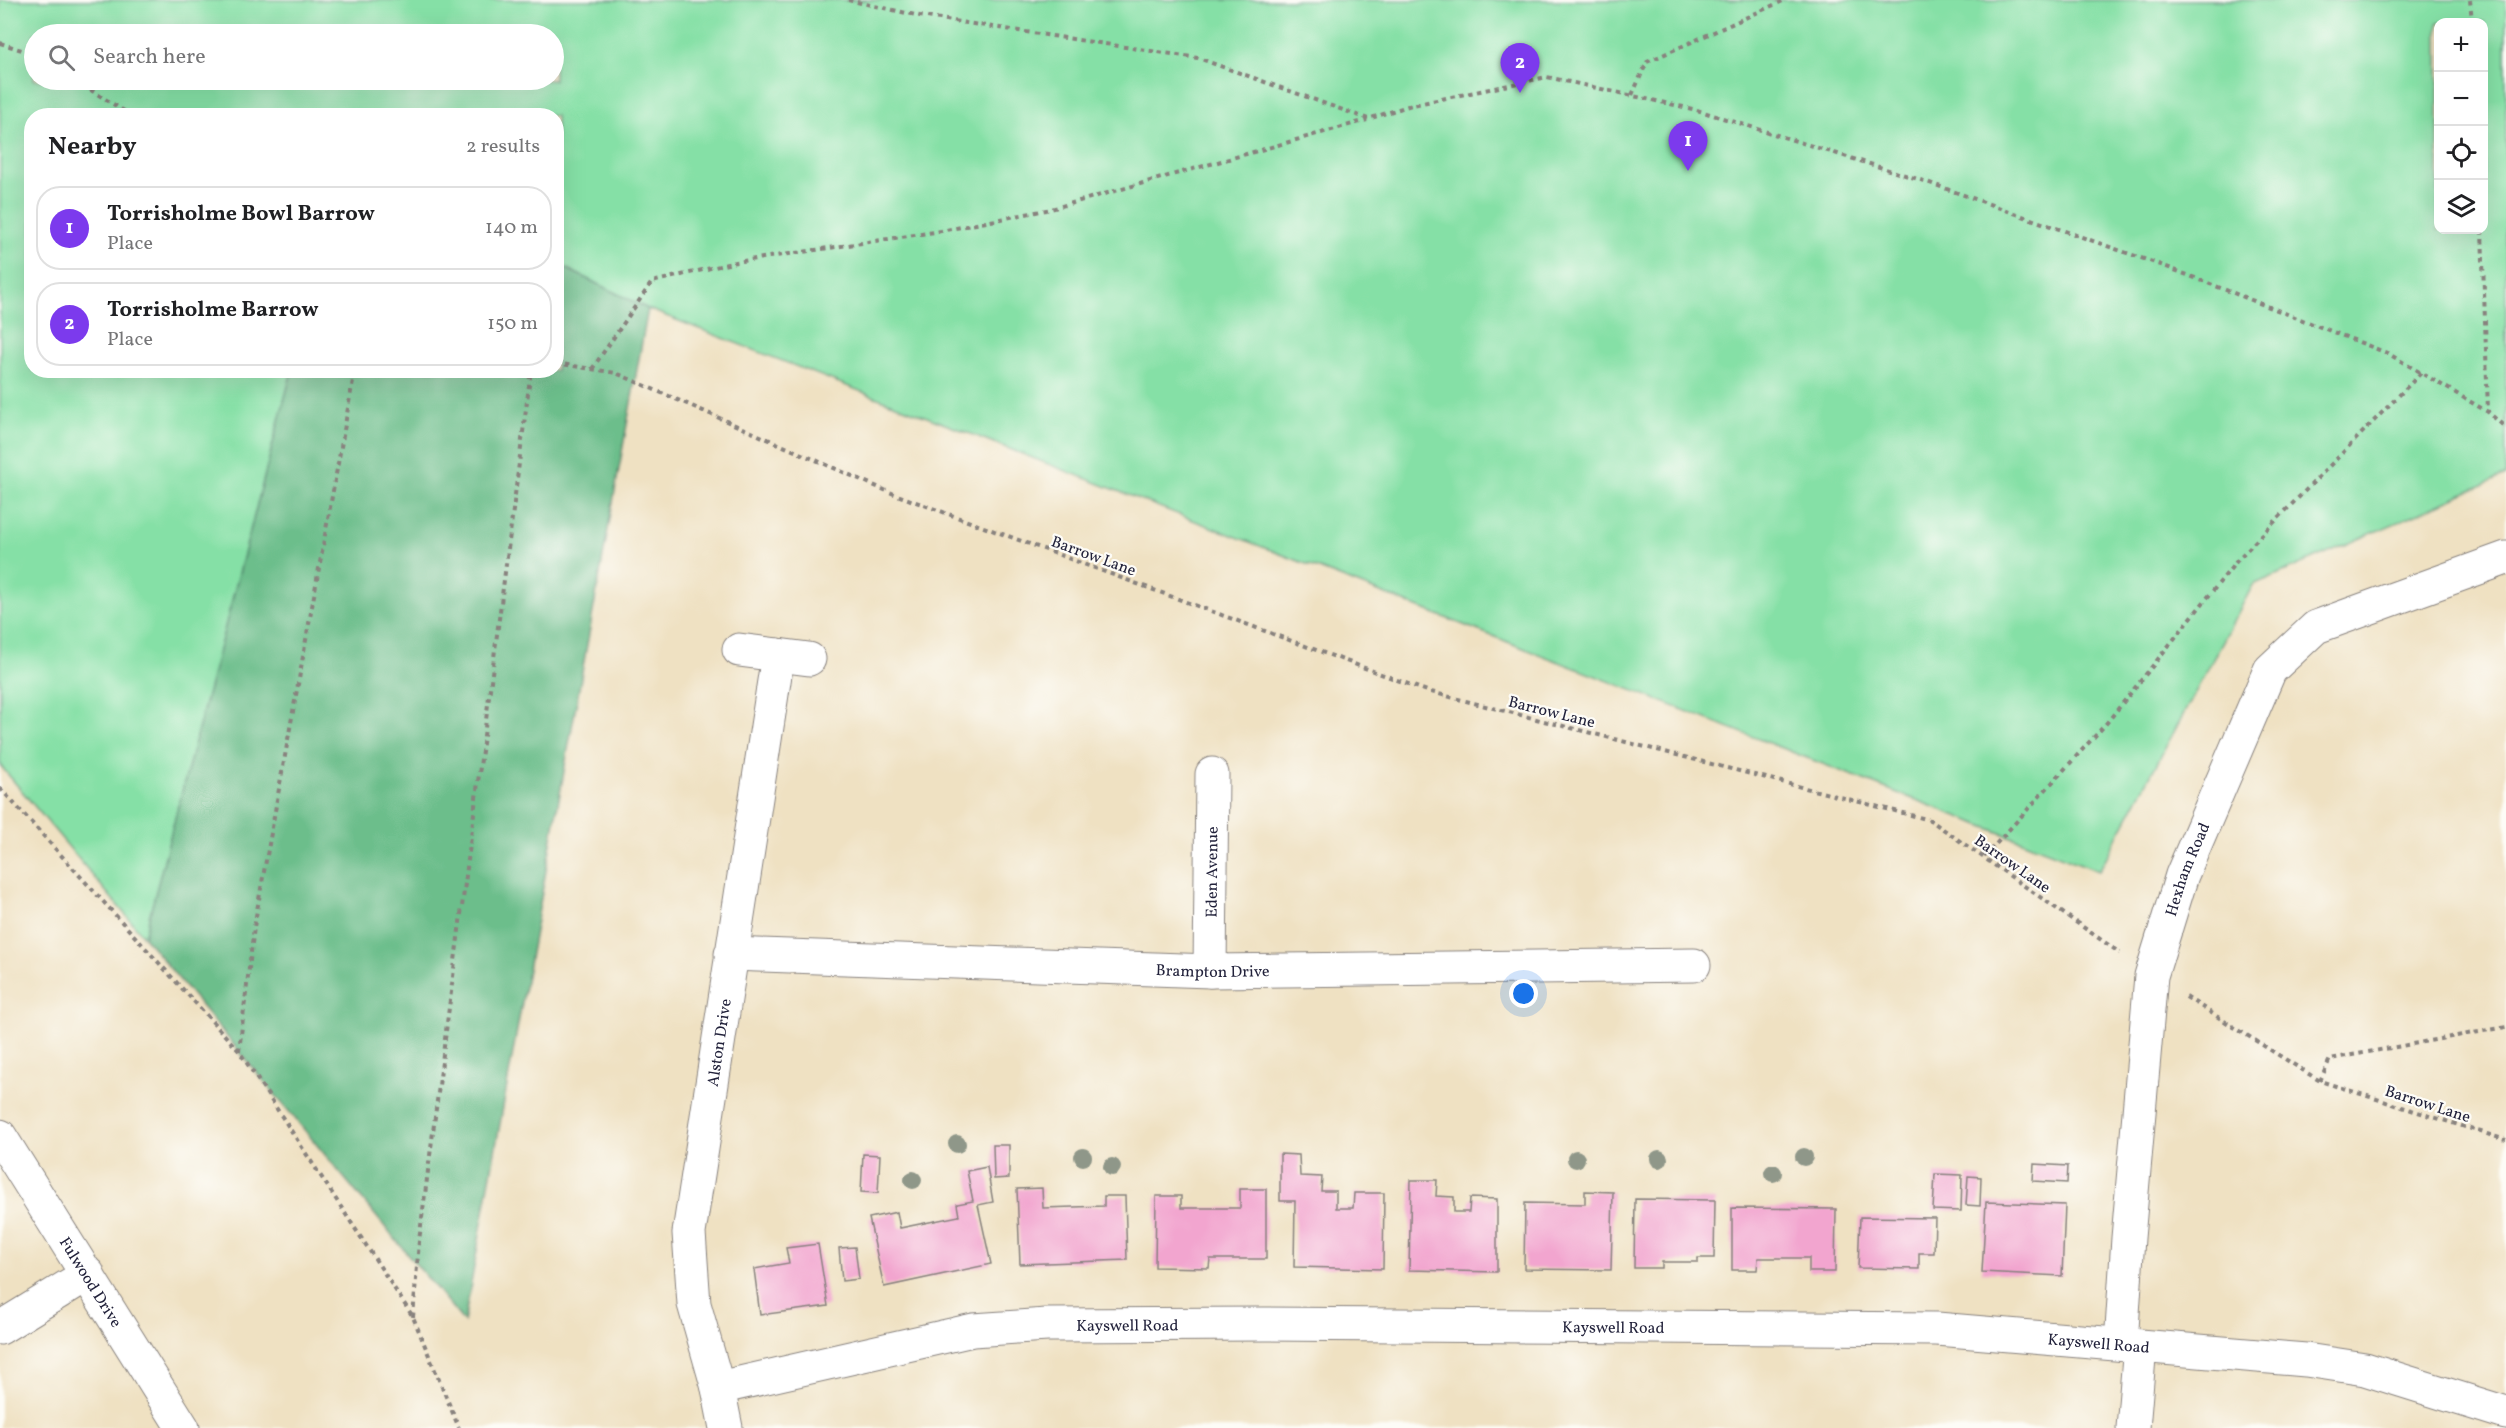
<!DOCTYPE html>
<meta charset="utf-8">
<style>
body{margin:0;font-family:Vollkorn,serif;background:#f6f6f6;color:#202124}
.controls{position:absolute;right:18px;top:18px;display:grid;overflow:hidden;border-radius:12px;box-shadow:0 6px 24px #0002}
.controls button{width:54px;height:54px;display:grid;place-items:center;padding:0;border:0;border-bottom:2px solid #e0e0e0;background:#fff;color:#202124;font:30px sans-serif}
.you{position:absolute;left:1524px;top:994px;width:21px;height:21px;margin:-15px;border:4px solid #fff;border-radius:50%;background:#1a73e8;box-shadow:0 0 0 9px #1a73e833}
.badge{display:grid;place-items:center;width:39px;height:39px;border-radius:50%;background:#7c3aed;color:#fff;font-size:20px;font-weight:700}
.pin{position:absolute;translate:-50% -50px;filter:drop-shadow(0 2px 3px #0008)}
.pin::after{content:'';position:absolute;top:32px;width:21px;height:18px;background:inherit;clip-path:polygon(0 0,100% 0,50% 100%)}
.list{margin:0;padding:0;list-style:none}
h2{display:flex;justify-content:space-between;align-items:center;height:78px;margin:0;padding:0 24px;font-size:26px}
h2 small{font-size:20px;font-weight:400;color:#757577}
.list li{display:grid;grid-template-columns:39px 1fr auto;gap:18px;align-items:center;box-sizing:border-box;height:84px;margin:0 12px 12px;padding:0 12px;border:2px solid #e0e0e0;border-radius:24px}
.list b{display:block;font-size:22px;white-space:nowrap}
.list p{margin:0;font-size:20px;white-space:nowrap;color:#757577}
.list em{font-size:20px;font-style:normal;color:#757577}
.icon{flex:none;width:33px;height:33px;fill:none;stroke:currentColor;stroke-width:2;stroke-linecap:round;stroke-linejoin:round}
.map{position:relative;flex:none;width:2506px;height:1428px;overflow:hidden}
.search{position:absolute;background:#fff;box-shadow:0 6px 24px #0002;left:24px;top:24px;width:540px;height:66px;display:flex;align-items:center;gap:15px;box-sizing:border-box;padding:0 21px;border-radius:33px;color:#757577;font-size:22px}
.panel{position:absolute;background:#fff;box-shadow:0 6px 24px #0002;left:24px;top:108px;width:540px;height:270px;border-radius:24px}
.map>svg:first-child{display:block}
.green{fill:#85e0a6;stroke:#548170;stroke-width:1.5;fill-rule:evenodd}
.forest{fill:#6cbe8b;stroke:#477063;stroke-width:1.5}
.building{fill:#f2a5cf}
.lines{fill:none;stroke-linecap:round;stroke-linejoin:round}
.minor-casing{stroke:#88827e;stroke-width:35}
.tertiary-casing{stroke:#88827e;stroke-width:35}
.path{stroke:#88827e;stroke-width:4;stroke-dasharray:4.5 4.5;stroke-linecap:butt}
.minor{stroke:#fff;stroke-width:33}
.tertiary{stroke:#fff;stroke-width:33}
.tree{fill:#8f9789}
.labels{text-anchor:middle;stroke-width:4.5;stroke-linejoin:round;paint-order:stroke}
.street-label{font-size:16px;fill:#22223b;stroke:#fdfcf7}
</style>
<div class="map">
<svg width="2506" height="1428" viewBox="0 0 2506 1428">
<rect width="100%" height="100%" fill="#fdfcf7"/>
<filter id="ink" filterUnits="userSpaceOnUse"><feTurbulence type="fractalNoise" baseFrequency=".0167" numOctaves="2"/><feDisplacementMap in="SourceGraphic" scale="12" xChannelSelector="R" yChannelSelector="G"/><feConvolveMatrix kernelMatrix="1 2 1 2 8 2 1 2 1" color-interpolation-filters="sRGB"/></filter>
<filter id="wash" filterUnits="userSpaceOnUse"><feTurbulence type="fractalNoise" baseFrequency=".008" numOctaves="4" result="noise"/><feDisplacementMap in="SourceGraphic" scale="24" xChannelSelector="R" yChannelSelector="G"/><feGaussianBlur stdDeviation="1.35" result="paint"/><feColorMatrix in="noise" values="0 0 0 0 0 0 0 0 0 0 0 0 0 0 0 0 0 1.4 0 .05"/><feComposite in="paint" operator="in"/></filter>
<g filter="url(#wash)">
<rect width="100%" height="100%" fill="#efe1c2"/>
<path class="green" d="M0,0H2506V475L2253,585L2099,871L648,309L557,264L556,116H32V370L292,371L144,937L0,765ZM2438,22H2484V230H2438ZM34,34H554V80H34Z"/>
<path class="forest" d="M557,264L648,309L464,1322L144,937L292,371L556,370Z"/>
<g id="blocks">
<g class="building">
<path d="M993,1145H1009V1178L994,1179Z"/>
<path d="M863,1154L880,1155L878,1193L861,1192Z"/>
<path d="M1280,1154L1299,1155L1300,1176L1322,1177L1321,1191H1336V1208H1353L1354,1193H1384L1383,1269L1294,1267L1295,1201H1280Z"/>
<path d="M2034,1164L2068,1166L2067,1183L2033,1181Z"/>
<path d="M987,1167L993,1202L978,1205L991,1264L884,1287L869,1218L897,1212L900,1228L959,1216L957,1204L973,1201L967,1171Z"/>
<path d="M1935,1174L1962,1175L1961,1211L1933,1210Z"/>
<path d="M1968,1176L1981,1177L1980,1206L1966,1205Z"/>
<path d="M1411,1180H1437L1436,1196L1454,1197V1212H1469L1470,1198L1497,1199V1272L1409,1270Z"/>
<path d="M1042,1188L1043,1208L1104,1206V1196H1125L1127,1260L1020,1264L1017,1189Z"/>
<path d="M1240,1189H1266V1259H1210L1209,1268L1155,1267L1156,1196H1181V1208H1240Z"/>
<path d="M1585,1191L1613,1192L1611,1270L1524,1269L1525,1203L1585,1204Z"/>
<path d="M1635,1199L1715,1200L1714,1258H1698V1262H1662V1268H1634Z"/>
<path d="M1986,1202L2065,1205L2062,1276L1982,1272Z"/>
<path d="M1732,1208L1836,1209L1835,1272H1809V1258H1758L1757,1270H1732Z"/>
<path d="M1860,1217L1935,1218L1934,1253H1919V1269L1858,1268Z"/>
<path d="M818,1244L828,1306L760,1315L754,1269L789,1263L786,1248Z"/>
<path d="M855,1247L859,1279L842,1281L839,1248Z"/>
</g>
</g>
</g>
<g filter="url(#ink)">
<use href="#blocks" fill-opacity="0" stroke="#88827e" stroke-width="1.5"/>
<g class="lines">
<g class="minor-casing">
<g id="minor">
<path d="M739,650L809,659"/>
<path id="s1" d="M731,954L1210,971L1694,965"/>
<path id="s2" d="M1210,971L1212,774"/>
<path d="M0,1328L88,1274"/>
<path id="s3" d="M2121,1344L2128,1238L2151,976L2182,875L2270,670L2316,627L2506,558"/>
<path id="s4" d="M718,1388L973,1330L1047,1325L1264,1324L1937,1329L2306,1360L2365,1369L2506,1413"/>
<path id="s5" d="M726,1428L718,1388L694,1304L689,1233L778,655"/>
<path d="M2133,1428L2140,1346"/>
</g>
</g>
<g class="tertiary-casing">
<g id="tertiary">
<path id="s6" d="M0,1136L183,1428"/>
</g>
</g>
<g class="path">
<path d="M848,0L920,16L1198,58L1368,119L1408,106L1547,77L1697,110L1924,181L2172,269L2387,353L2488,412L2506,428"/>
<path d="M2470,0L2472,22"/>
<path d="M0,43L34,54"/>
<path d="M75,80L132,116"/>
<path d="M1632,95L1647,62L1785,0"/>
<path d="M2482,230L2488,412"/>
<path d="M556,363L616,373L889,492L1427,691L1930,820L2120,953"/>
<path d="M592,369L652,282L736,262L941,231L1051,209L1367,120"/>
<path d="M0,788L239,1051L413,1317L459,1428"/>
<path d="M1984,857L2105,725L2240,557L2421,373"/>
<path d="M2186,997L2320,1081L2506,1140"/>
<path d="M239,1051L254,927L354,375L402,370"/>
<path d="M2320,1081L2330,1059L2506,1027"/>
<path d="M413,1317L419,1241L531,370"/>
</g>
<use href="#minor" class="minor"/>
<use href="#tertiary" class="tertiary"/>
</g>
<g class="tree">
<circle cx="957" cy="1144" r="9"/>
<circle cx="1083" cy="1157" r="9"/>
<circle cx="1804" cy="1157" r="9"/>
<circle cx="1576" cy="1159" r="9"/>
<circle cx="1659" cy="1159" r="9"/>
<circle cx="1112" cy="1167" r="9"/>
<circle cx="1773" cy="1173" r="9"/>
<circle cx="913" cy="1180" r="9"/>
</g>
</g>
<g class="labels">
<g class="street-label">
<text transform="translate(1094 555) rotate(20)" y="6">Barrow Lane</text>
<text transform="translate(1552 711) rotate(14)" y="6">Barrow Lane</text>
<text transform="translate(2013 863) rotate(35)" y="6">Barrow Lane</text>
<text dy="6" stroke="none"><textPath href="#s3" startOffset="482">Hexham Road</textPath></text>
<text dy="6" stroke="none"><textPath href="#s2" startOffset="99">Eden Avenue</textPath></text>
<text dy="6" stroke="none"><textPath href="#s1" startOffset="482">Brampton Drive</textPath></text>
<text dy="6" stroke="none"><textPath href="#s5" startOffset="392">Alston Drive</textPath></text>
<text transform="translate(2428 1103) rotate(18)" y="6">Barrow Lane</text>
<text dy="6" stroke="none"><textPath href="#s6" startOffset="172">Fulwood Drive</textPath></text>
<text dy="6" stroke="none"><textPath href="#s4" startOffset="416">Kayswell Road</textPath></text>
<text dy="6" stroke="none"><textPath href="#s4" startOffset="902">Kayswell Road</textPath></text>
<text dy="6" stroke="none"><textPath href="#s4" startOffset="1388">Kayswell Road</textPath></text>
</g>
</g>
</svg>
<div class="controls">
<button>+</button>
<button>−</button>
<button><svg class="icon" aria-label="locate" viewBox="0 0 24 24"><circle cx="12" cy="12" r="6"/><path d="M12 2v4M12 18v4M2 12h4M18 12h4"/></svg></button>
<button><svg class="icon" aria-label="layers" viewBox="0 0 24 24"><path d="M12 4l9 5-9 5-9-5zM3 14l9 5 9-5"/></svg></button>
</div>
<div class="you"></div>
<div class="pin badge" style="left:1688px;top:171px">1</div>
<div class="pin badge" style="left:1520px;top:93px">2</div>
<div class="search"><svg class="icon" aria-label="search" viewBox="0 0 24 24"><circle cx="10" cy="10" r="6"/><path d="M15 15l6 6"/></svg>Search here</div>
<section class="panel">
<h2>Nearby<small>2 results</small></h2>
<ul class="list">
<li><span class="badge">1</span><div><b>Torrisholme Bowl Barrow</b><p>Place</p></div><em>140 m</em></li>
<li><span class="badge">2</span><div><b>Torrisholme Barrow</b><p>Place</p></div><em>150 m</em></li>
</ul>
</section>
</div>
